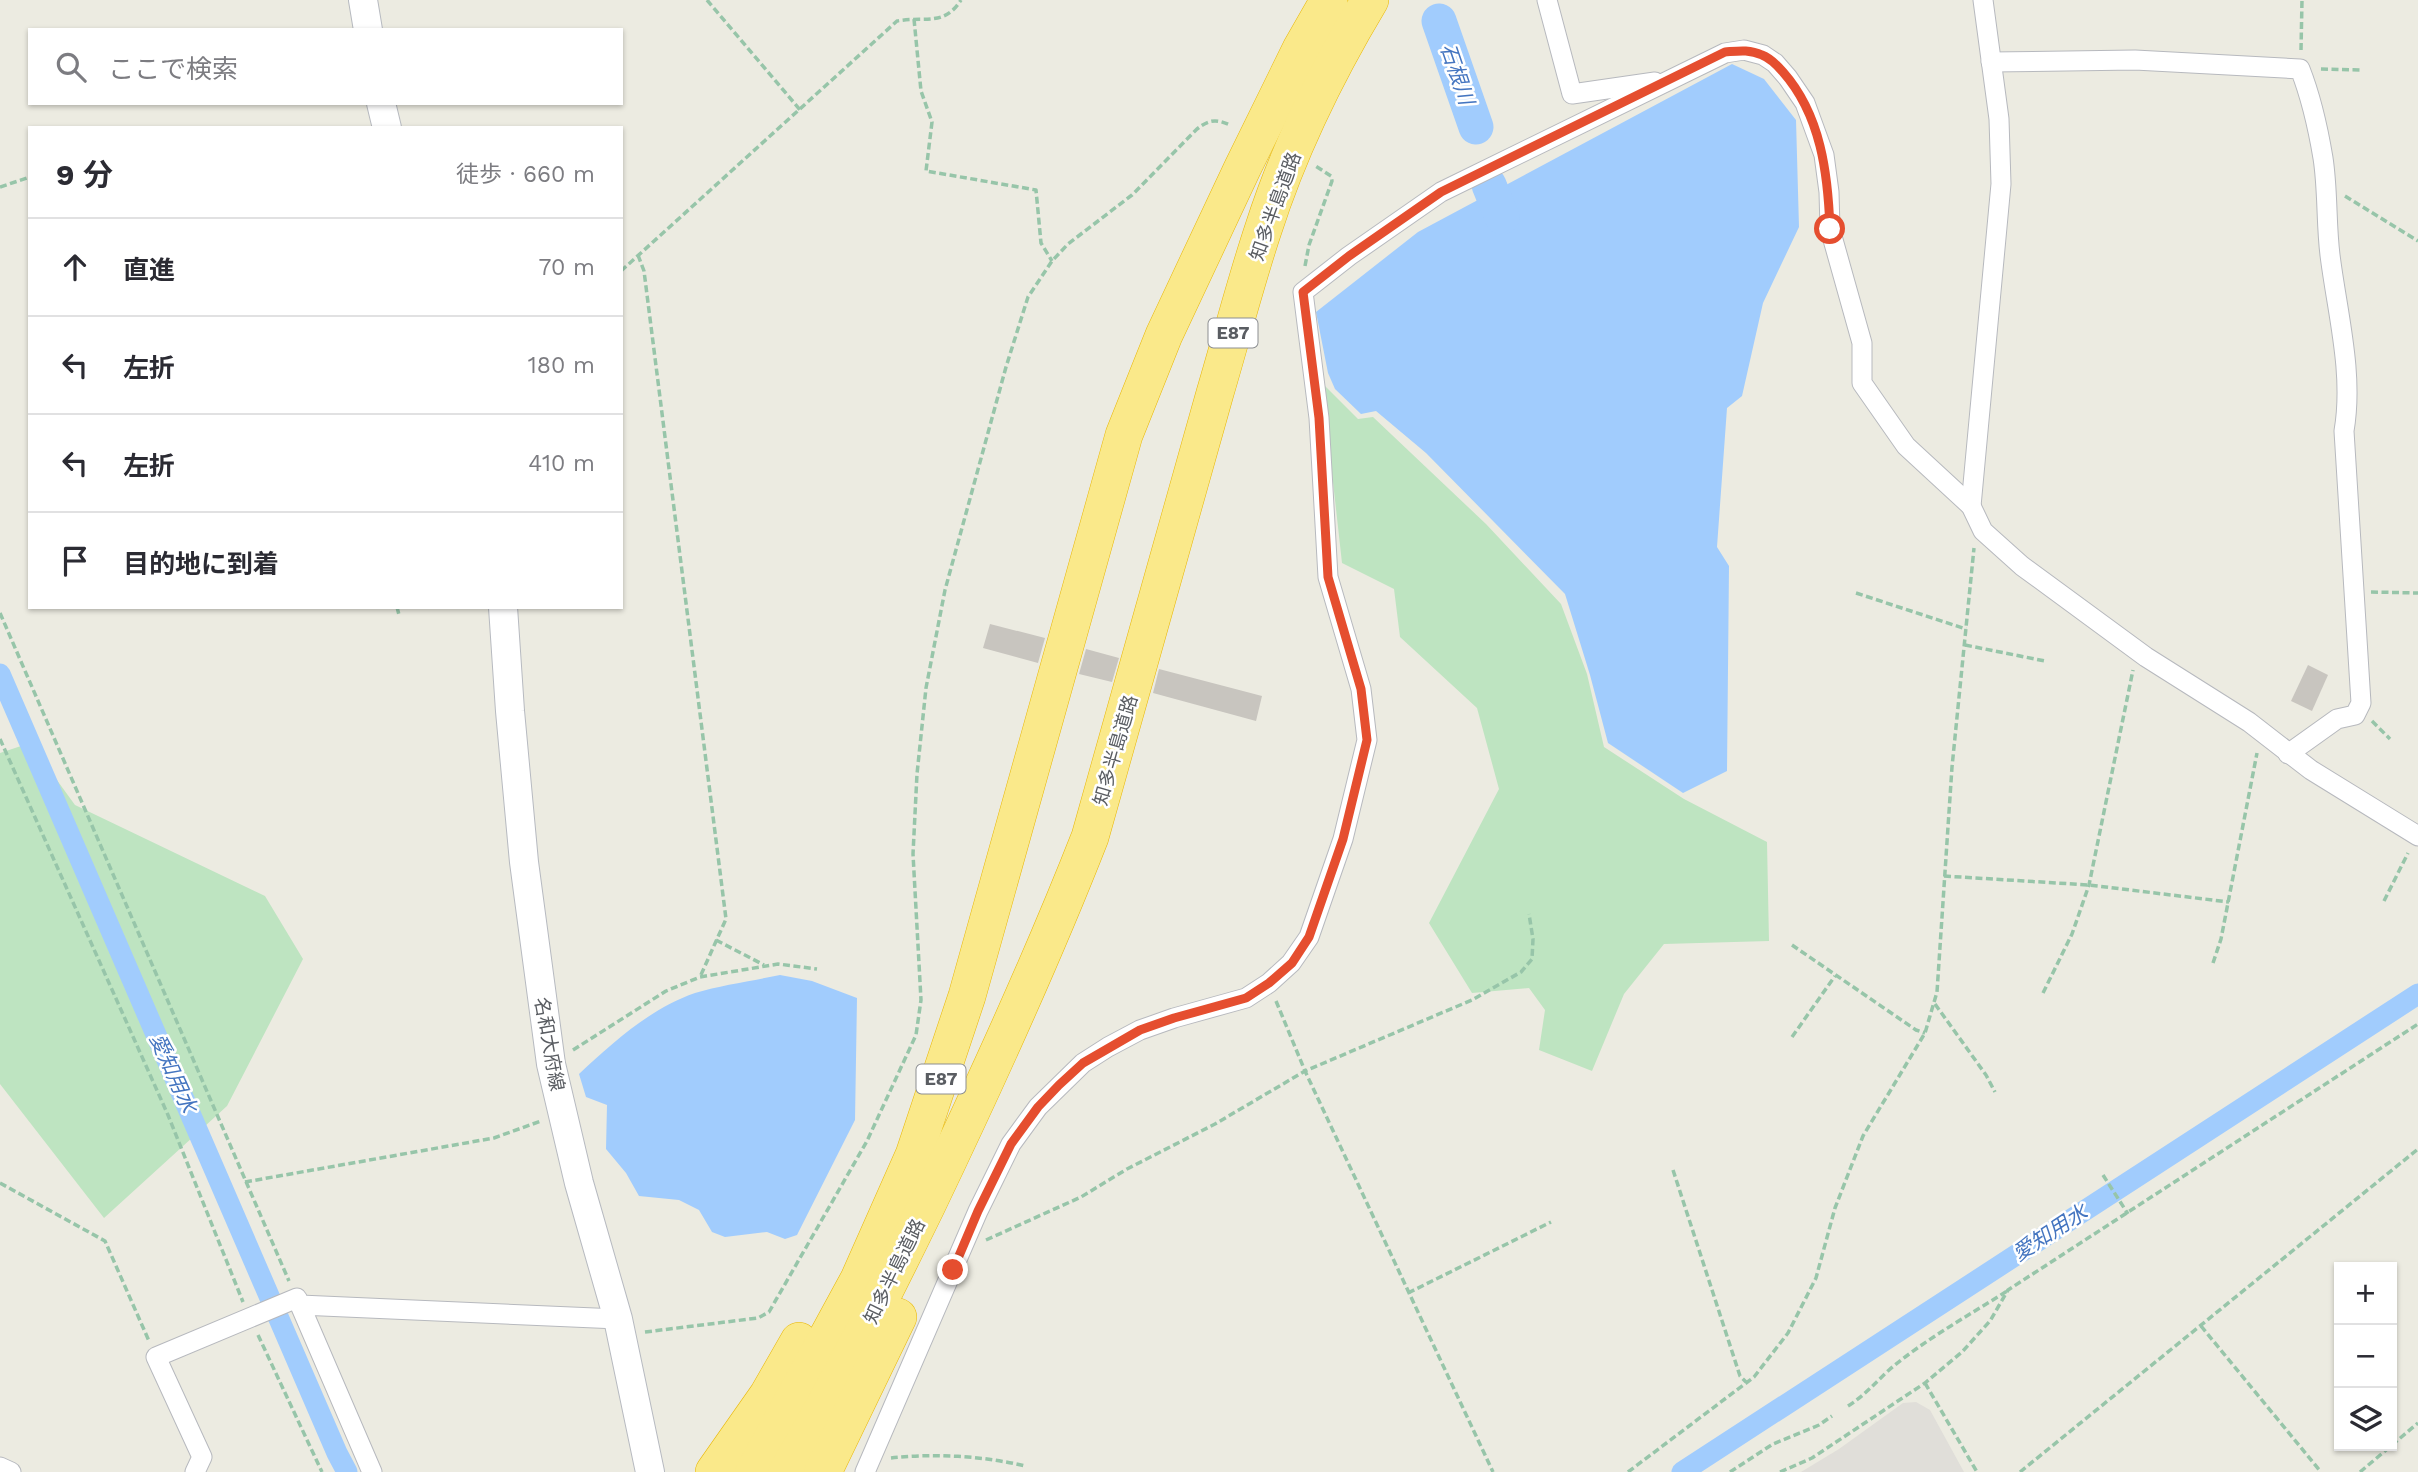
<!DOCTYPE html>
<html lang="ja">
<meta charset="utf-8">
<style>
body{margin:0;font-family:"Work Sans","Noto Sans JP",sans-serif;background:#f2f2f3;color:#2b2b33}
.controls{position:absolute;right:21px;bottom:21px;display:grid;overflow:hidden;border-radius:0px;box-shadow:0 2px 5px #0004}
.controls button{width:63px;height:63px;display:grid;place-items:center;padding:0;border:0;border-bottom:2px solid #e1e1e2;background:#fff;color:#2b2b33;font:35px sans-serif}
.stop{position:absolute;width:21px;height:21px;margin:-16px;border:5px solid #e54e2f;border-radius:50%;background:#fff}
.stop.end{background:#e54e2f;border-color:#fff;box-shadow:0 2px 7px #0008}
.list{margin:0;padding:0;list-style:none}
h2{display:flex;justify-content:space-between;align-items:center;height:91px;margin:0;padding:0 28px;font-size:30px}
h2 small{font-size:23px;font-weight:400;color:#7c7c81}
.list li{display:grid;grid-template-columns:46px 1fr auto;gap:21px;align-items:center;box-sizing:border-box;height:98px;padding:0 28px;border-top:2px solid #e1e1e2}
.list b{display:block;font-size:26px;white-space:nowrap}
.list em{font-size:23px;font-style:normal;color:#7c7c81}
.icon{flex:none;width:38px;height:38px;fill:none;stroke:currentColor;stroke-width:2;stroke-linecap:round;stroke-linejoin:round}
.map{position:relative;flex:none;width:2418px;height:1472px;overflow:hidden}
.search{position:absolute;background:#fff;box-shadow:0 2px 5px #0004;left:28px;top:28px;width:595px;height:77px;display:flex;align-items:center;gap:18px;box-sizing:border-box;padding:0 24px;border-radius:0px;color:#7c7c81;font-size:26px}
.panel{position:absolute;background:#fff;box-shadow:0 2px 5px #0004;left:28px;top:126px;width:595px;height:483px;border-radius:0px}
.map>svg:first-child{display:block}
.industrial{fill:#e0ded9}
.green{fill:#bee4c1}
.water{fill:#a1ccfd}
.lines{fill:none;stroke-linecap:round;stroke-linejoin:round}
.canal{stroke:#a1ccfd;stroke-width:21}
.river{stroke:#a1ccfd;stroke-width:35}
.building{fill:#c8c5bf}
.street-casing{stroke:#b7b9be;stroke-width:21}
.secondary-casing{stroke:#b7bac0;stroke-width:30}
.highway-casing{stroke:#e9b705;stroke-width:38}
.path{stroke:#97c5a9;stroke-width:3.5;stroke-dasharray:7 3.5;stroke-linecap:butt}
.street{stroke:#fff;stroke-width:19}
.secondary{stroke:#fff;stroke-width:28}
.highway{stroke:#fae98a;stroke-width:37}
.route{stroke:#e54e2f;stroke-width:9}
.labels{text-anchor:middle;stroke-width:5;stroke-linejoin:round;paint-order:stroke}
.shield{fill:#fff;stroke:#8c8e91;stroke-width:2}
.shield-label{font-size:18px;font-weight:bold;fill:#5a5d62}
.street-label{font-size:19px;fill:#5a5d62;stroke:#fff}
.water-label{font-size:21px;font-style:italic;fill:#4475c0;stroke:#fff}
</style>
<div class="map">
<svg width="2418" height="1472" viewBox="0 0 2418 1472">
<rect width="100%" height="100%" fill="#ecebe1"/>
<path class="industrial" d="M1916,1402L1930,1410L1964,1472H1801L1839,1449L1903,1403Z"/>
<g class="green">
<path d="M1322,383L1358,419L1373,417L1486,524L1561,604L1587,674L1604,747L1684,799L1767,842L1769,941L1664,944L1624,994L1592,1071L1539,1050L1545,1010L1529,988L1472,993L1429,923L1499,789L1477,708L1400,637L1394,589L1342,563Z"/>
<path d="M30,743L75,805L265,896L303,959L227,1106L104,1218L0,1084V753Z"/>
</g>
<g class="water">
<path d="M1732,64L1764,79L1796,120L1799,227L1763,303L1742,396L1727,408L1717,547L1729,566L1727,771L1683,793L1608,743L1590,675L1565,594L1426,453L1376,411L1361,414L1335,389L1328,373L1316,312L1418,232Z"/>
<path d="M780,975L812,981L857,998L855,1120L797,1235L785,1239L767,1232L725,1237L712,1232L699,1210L679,1200L639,1196L626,1173L606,1149L607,1105L586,1097L579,1074C612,1043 651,1008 695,993C722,985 752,981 780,975Z"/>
</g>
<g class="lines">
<g class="canal">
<path d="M0,674L337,1453L347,1472"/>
<path d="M1682,1472L2418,994"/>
</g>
<g class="river">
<path d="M1439,21L1476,127"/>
<path d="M1489,185L1502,217"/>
</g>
</g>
<g class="building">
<path d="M990,624L1045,638L1038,663L983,648Z"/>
<path d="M1086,649L1119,658L1112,682L1079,674Z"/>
<path d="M2308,665L2328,675L2312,711L2291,701Z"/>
<path d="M1159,669L1262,696L1256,721L1153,693Z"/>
</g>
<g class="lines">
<g class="street-casing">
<g id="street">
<path d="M1547,0L1572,94L1655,82"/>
<path d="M1991,62L2135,60L2300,69C2311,97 2318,128 2323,158C2328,190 2326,223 2330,255C2337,312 2354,373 2344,431L2361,703L2355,715L2337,719L2288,754"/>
<path d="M1971,506L2001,184L1999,119L1983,0"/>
<path d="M0,1467L11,1472"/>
<path d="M195,1472L202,1457L156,1357L297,1298"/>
<path d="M372,1472L300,1305L618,1319"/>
<path d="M865,1472L978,1211L1011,1144L1038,1107L1083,1063L1108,1047L1140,1030L1174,1018L1246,998L1269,983L1291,963L1309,937L1343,839L1367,740L1361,689L1328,577L1319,418L1303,292L1349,256L1441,192L1725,53L1744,50L1763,55L1775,63L1788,78L1805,103L1824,155L1829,192L1830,229L1862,343V383L1906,446L1971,506L1983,531L2022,566L2146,657L2249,722L2311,770L2418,836"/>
</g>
</g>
<g class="secondary-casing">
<g id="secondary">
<path d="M363,0L368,30"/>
<path d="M381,103L387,128"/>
<path d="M503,607L510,711L524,862L551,1064L579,1183L618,1319L650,1472"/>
</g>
</g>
<g class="highway-casing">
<g id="highway">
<path d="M714,1472L768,1395L799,1341"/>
<path d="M754,1472L859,1279L914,1155L967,996L1124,435L1164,335L1242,169L1301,49L1329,0"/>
<path d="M787,1472C838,1385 883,1295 927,1205C985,1084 1041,962 1090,837C1133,689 1172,541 1215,393C1231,339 1245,284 1263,230C1288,152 1328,70 1370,0"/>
<path d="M823,1472L898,1317"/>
</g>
</g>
<g class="path">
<path d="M707,0L801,111"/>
<path d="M914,19L921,91L932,122L926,171L1036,190L1041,243L1052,261"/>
<path d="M2301,50L2302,0"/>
<path d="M2321,69L2363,70"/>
<path d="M0,187L30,177"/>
<path d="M2345,196L2418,241"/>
<path d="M638,255L644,271L726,919L700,977"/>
<path d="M1305,266L1309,245L1332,181L1331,176L1314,165"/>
<path d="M621,271L897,21C924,16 944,27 961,0"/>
<path d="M2371,592L2418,593"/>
<path d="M1856,593L1966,629"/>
<path d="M397,607L399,615"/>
<path d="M0,613L289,1281"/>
<path d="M1965,645L2045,661"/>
<path d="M2372,721L2390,739"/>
<path d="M0,739L168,1115L243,1302"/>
<path d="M1944,876L2089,885L2229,902"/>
<path d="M2384,901L2408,853"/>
<path d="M716,940L764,965"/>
<path d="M1792,945L1916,1030L1925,1033"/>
<path d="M2213,963L2221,939L2257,753"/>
<path d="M2043,993L2072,934L2089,885L2133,670"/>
<path d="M1276,1001L1305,1071L1493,1472"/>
<path d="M1935,1004L1986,1075L1995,1092"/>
<path d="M1792,1037L1835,976"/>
<path d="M573,1050L666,991L700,977L778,964L817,969"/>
<path d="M1673,1170L1740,1376L1746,1382"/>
<path d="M2103,1175L2128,1214"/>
<path d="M245,1182L494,1138L541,1121"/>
<path d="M0,1183L105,1241L149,1341"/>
<path d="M986,1240L1081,1197L1127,1169L1215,1124L1305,1071L1472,1000L1521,972L1532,959L1533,939L1529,914"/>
<path d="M1408,1293L1551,1222"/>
<path d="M2201,1326L2321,1472"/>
<path d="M645,1332L758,1318L769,1312L867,1141L916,1035L921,1000L913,854L917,774L926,688L945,590L1006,367L1028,297L1052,261L1068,244L1132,195L1197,129C1210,119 1216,119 1230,125"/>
<path d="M258,1335L322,1472"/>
<path d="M1925,1383L1977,1472"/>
<path d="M1848,1406C1864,1396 1875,1383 1889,1370C1924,1340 1968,1316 2007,1291"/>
<path d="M2392,1445L2418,1423"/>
<path d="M891,1458C933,1453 984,1456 1025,1466"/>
<path d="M1628,1472L1754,1377L1788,1333L1816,1278L1835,1208L1863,1136L1925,1033L1937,992L1952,767L1974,548"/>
<path d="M1730,1472L1773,1444L1819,1425L1832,1416"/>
<path d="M1780,1472L1812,1458L1925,1383L1962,1352L1990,1321L2008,1290L2418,1024"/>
<path d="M2020,1472L2418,1149"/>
<path d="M2360,1472L2391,1446"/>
</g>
<use href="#street" class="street"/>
<use href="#secondary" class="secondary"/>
<use href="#highway" class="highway"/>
</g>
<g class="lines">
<path class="route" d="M953,1270L978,1211L1011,1144L1038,1107L1059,1085L1083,1063L1140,1030L1174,1018L1246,998L1269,983L1292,963L1309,937L1343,839L1367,740L1361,689L1328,577L1319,418L1303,292L1349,256L1441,192L1725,52C1738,51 1749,49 1762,55C1770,58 1777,65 1783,72C1821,115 1828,174 1830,229"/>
</g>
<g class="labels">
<g class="shield">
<rect x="1208.5" y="318.5" width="49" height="29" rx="5"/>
<rect x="916.5" y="1064.5" width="49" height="29" rx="5"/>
</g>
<g class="shield-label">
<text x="1233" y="339">E87</text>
<text x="941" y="1085">E87</text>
</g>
<g class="street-label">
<text transform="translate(1275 206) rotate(-70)" y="7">知多半島道路</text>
<text transform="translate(1115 750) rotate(-74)" y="7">知多半島道路</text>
<text transform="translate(550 1044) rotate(80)" y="7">名和大府線</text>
<text transform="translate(894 1271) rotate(-64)" y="7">知多半島道路</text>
</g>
<g class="water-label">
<text transform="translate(1457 74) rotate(71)" y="7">石根川</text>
<text transform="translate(173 1073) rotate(66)" y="7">愛知用水</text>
<text transform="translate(2050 1233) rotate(-33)" y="7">愛知用水</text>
</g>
</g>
</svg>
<div class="controls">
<button>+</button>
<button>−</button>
<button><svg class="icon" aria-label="layers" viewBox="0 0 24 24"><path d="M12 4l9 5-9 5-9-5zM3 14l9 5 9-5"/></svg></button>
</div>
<div class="stop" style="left:1830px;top:229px"></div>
<div class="stop end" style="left:953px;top:1270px"></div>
<div class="search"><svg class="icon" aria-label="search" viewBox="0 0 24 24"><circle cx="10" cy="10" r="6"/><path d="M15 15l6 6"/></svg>ここで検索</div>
<section class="panel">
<h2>9 分<small>徒歩 · 660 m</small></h2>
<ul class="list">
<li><svg class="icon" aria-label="ahead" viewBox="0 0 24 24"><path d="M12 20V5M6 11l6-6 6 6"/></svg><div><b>直進</b></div><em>70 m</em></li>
<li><svg class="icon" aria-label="left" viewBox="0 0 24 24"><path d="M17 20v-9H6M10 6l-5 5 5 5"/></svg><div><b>左折</b></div><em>180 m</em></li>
<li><svg class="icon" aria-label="left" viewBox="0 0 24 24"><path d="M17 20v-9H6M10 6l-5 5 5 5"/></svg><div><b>左折</b></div><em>410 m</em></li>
<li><svg class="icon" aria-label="arrive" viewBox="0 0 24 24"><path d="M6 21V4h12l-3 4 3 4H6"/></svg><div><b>目的地に到着</b></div></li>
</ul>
</section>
</div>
